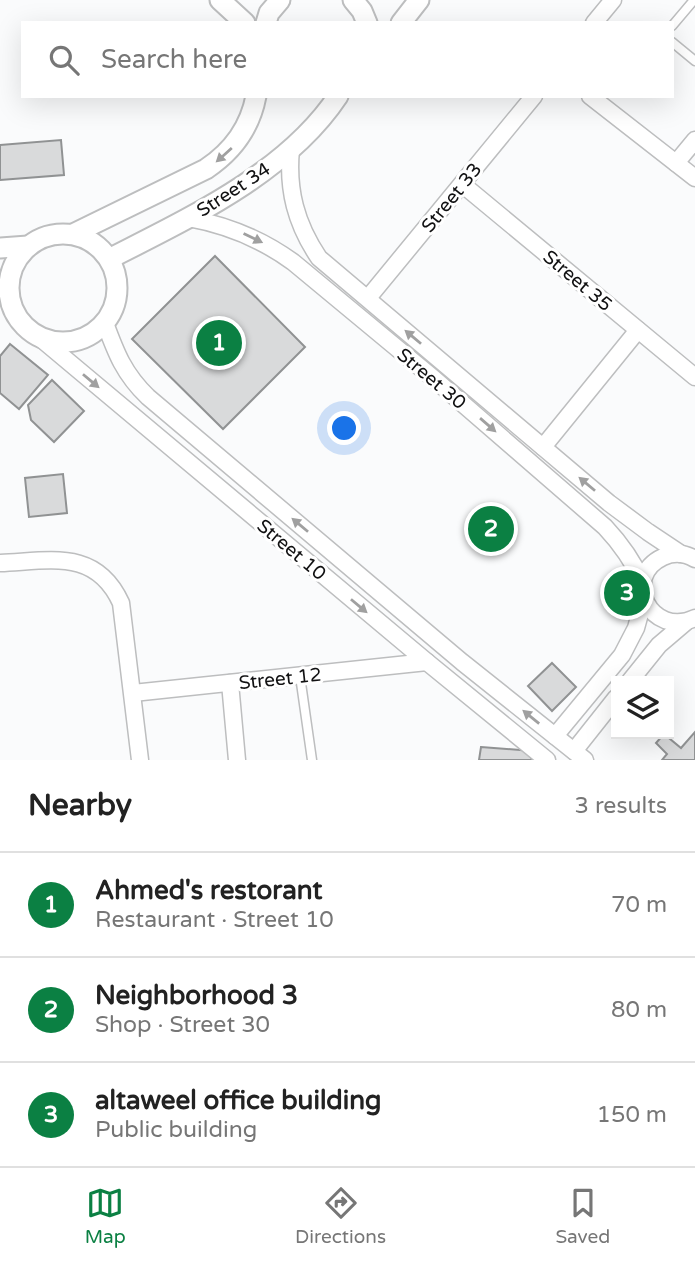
<!DOCTYPE html>
<meta charset="utf-8">
<style>
body{margin:0;font-family:"Varela Round",sans-serif;background:#f2f2f2;color:#222}
.controls{position:absolute;right:21px;bottom:21px;display:grid;overflow:hidden;border-radius:0px;box-shadow:0 7px 28px #0002}
.controls button{width:63px;height:63px;display:grid;place-items:center;padding:0;border:0;border-bottom:2px solid #e0e0e0;background:#fff;color:#222;font:35px sans-serif}
.you{position:absolute;left:345px;top:429px;width:24px;height:24px;margin:-18px;border:5px solid #fff;border-radius:50%;background:#1a73e8;box-shadow:0 0 0 10px #1a73e833}
.badge{display:grid;place-items:center;width:46px;height:46px;border-radius:50%;background:#0b8043;color:#fff;font-size:23px;font-weight:700}
.pin{position:absolute;translate:-50% -50%;border:4px solid #fff;box-shadow:0 2px 7px #0006}
.list{margin:0;padding:0;list-style:none}
h2{display:flex;justify-content:space-between;align-items:center;height:91px;margin:0;padding:0 28px;font-size:30px}
h2 small{font-size:23px;font-weight:400;color:#767676}
.list li{display:grid;grid-template-columns:46px 1fr auto;gap:21px;align-items:center;box-sizing:border-box;height:105px;padding:0 28px;border-top:2px solid #e0e0e0}
.list b{display:block;font-size:26px;white-space:nowrap}
.list p{margin:0;font-size:23px;white-space:nowrap;color:#767676}
.list em{font-size:23px;font-style:normal;color:#767676}
.icon{flex:none;width:38px;height:38px;fill:none;stroke:currentColor;stroke-width:2;stroke-linecap:round;stroke-linejoin:round}
.map{position:relative;flex:none;width:695px;height:760px;overflow:hidden}
.search{position:absolute;background:#fff;box-shadow:0 7px 28px #0002;left:21px;right:21px;top:21px;height:77px;display:flex;align-items:center;gap:18px;box-sizing:border-box;padding:0 24px;border-radius:0px;color:#767676;font-size:26px}
.sheet{height:406px;background:#fff}
nav{display:flex;justify-content:space-around;align-items:center;box-sizing:border-box;height:98px;border-top:2px solid #e0e0e0;background:#fff;font-size:19px;color:#767676}
nav a{display:grid;justify-items:center;gap:4px}
nav .on{color:#0b8043}
.map>svg:first-child{display:block}
.building{fill:#d9dadb;stroke:#909293;stroke-width:2}
.lines{fill:none;stroke-linecap:round;stroke-linejoin:round}
.service-casing{stroke:#bdbebf;stroke-width:11}
.minor-casing{stroke:#bdbebf;stroke-width:19}
.tertiary-casing{stroke:#bdbebf;stroke-width:23}
.service{stroke:#fff;stroke-width:8}
.minor{stroke:#fff;stroke-width:16}
.tertiary{stroke:#fff;stroke-width:19}
.oneway{fill:#a0a0a0}
.labels{text-anchor:middle;stroke-width:6;stroke-linejoin:round;paint-order:stroke}
.street-label{font-size:19px;fill:#111112;stroke:#fff}
</style>
<div class="map">
<svg width="695" height="760" viewBox="0 0 695 760">
<rect width="100%" height="100%" fill="#fafbfc"/>
<g class="building">
<path d="M61,140L64,175L0,180V145Z"/>
<path d="M215,256L305,347L223,429L132,339Z"/>
<path d="M10,344L48,375L19,409L0,393V356Z"/>
<path d="M52,380L84,411L54,442L31,420L28,405Z"/>
<path d="M63,474L67,513L29,517L25,478Z"/>
<path d="M552,663L576,687L552,711L528,686Z"/>
<path d="M695,732V760H662L667,754L656,743L664,734L681,748Z"/>
<path d="M481,747L532,751L531,760H479Z"/>
</g>
<g class="lines">
<g class="service-casing">
<g id="service">
<path d="M672,26L694,0"/>
<path d="M672,42L695,61"/>
<path d="M300,676L312,760"/>
</g>
</g>
<g class="minor-casing">
<g id="minor">
<path d="M594,23L613,0"/>
<path d="M590,96L695,178"/>
<path d="M291,149C287,190 296,224 319,258L609,503L648,532L681,554"/>
<path d="M676,163L695,140"/>
<path d="M462,184L695,377"/>
<path d="M188,218C227,225 260,238 293,262L433,378L605,527C621,544 633,561 643,583"/>
<path d="M368,298L534,96"/>
<path d="M105,323C116,353 124,374 148,397L462,662L585,760"/>
<path d="M39,337L427,662L547,760"/>
<path d="M543,447L638,330"/>
<path d="M695,559C685,553 674,552 663,557C620,577 651,639 695,618"/>
<path d="M0,563C50,561 96,548 121,603L140,760"/>
<path d="M630,681L659,645L686,622"/>
<path d="M230,683L237,760"/>
<path d="M133,693L427,662"/>
<path d="M555,736L622,655L636,628L644,599"/>
<path d="M574,751L616,698"/>
</g>
</g>
<g class="tertiary-casing">
<g id="tertiary">
<path d="M220,0L245,23"/>
<path d="M353,0L362,11L367,23"/>
<path d="M266,23L269,13L280,0"/>
<path d="M401,23L419,0"/>
<circle cx="63" cy="288" r="54"/>
<path d="M73,234L206,169C233,151 250,128 256,96"/>
<path d="M0,248L28,246"/>
<path d="M109,259C189,218 287,173 338,96"/>
</g>
</g>
<use href="#service" class="service"/>
<use href="#minor" class="minor"/>
<use href="#tertiary" class="tertiary"/>
</g>
<defs><path id="oneway-solid" d="M-6-.8H1V-3.2L6.5 0L1 3.2V.8H-6Z" transform="scale(1.75)"/></defs>
<g class="oneway">
<use href="#oneway-solid" transform="translate(224 155) rotate(138)"/>
<use href="#oneway-solid" transform="translate(253 238) rotate(26)"/>
<use href="#oneway-solid" transform="translate(413 337) rotate(-140)"/>
<use href="#oneway-solid" transform="translate(91 381) rotate(40)"/>
<use href="#oneway-solid" transform="translate(488 425) rotate(41)"/>
<use href="#oneway-solid" transform="translate(587 484) rotate(-140)"/>
<use href="#oneway-solid" transform="translate(300 525) rotate(-140)"/>
<use href="#oneway-solid" transform="translate(359 606) rotate(40)"/>
<use href="#oneway-solid" transform="translate(531 717) rotate(-141)"/>
</g>
<g class="labels">
<g class="street-label">
<text transform="translate(233 189) rotate(-33)" y="7">Street 34</text>
<text transform="translate(451 197) rotate(-51)" y="7">Street 33</text>
<text transform="translate(578 280) rotate(40)" y="7">Street 35</text>
<text transform="translate(432 378) rotate(40)" y="7">Street 30</text>
<text transform="translate(292 549) rotate(40)" y="7">Street 10</text>
<text transform="translate(280 678) rotate(-6)" y="7">Street 12</text>
</g>
</g>
</svg>
<div class="controls">
<button><svg class="icon" aria-label="layers" viewBox="0 0 24 24"><path d="M12 4l9 5-9 5-9-5zM3 14l9 5 9-5"/></svg></button>
</div>
<div class="you"></div>
<div class="pin badge" style="left:219px;top:343px">1</div>
<div class="pin badge" style="left:491px;top:529px">2</div>
<div class="pin badge" style="left:627px;top:593px">3</div>
<div class="search"><svg class="icon" aria-label="search" viewBox="0 0 24 24"><circle cx="10" cy="10" r="6"/><path d="M15 15l6 6"/></svg>Search here</div>
</div>
<section class="sheet">
<h2>Nearby<small>3 results</small></h2>
<ul class="list">
<li><span class="badge">1</span><div><b>Ahmed's restorant</b><p>Restaurant · Street 10</p></div><em>70 m</em></li>
<li><span class="badge">2</span><div><b>Neighborhood 3</b><p>Shop · Street 30</p></div><em>80 m</em></li>
<li><span class="badge">3</span><div><b>altaweel office building</b><p>Public building</p></div><em>150 m</em></li>
</ul>
</section>
<nav>
<a class="on"><svg class="icon" aria-label="map" viewBox="0 0 24 24"><path d="M3 6l6-2 6 2 6-2v14l-6 2-6-2-6 2zM9 4v14M15 6v14"/></svg>Map</a>
<a><svg class="icon" aria-label="directions" viewBox="0 0 24 24"><path d="M12 3l9 9-9 9-9-9zM9 14v-3h6M13 9l2 2-2 2"/></svg>Directions</a>
<a><svg class="icon" aria-label="saved" viewBox="0 0 24 24"><path d="M7 4h10v16l-5-4-5 4z"/></svg>Saved</a>
</nav>
